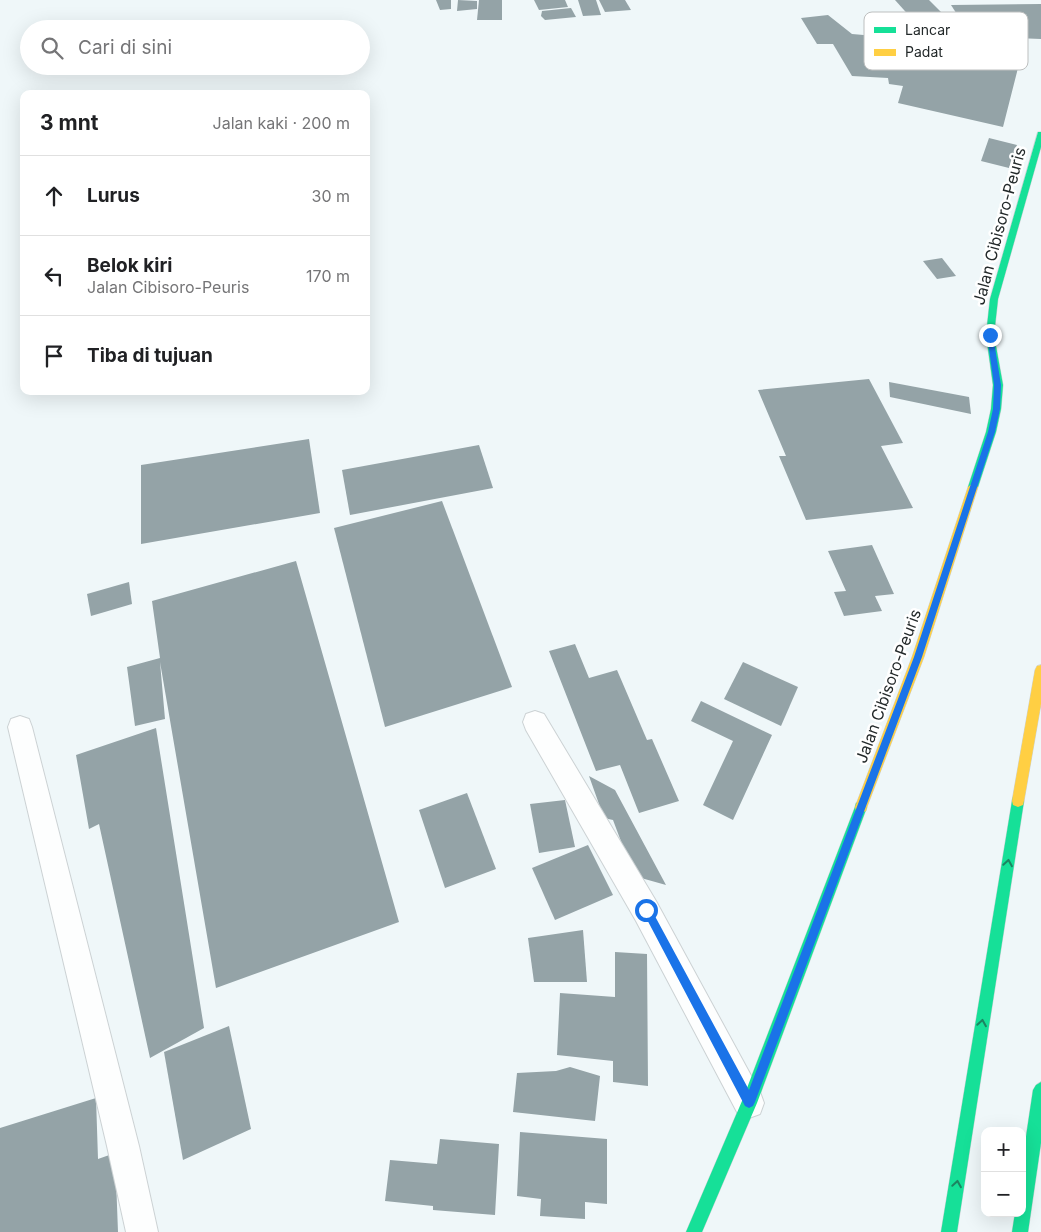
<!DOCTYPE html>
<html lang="id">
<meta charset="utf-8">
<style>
body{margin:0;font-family:Inter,sans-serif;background:#f6f6f6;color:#202124}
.controls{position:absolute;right:15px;bottom:15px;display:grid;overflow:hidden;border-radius:10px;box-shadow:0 5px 20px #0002}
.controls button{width:45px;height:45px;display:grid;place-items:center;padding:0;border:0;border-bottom:1px solid #e0e0e0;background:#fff;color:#202124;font:25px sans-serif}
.stop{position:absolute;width:15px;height:15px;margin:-11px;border:4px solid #1a73e8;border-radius:50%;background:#fff}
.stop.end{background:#1a73e8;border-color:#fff;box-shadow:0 1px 5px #0008}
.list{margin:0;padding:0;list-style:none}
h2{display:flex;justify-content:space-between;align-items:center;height:65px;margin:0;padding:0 20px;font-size:21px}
h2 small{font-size:16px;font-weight:400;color:#757577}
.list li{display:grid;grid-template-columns:32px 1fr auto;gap:15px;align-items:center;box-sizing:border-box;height:80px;padding:0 20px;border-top:1px solid #e0e0e0}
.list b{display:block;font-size:19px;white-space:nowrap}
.list p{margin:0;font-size:16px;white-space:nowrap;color:#757577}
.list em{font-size:16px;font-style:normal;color:#757577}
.icon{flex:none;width:28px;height:28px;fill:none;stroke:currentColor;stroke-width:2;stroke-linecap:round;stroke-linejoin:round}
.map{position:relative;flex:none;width:1041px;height:1232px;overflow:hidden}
.search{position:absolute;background:#fff;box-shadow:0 5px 20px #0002;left:20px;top:20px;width:350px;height:55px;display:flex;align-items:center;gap:12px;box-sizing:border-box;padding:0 18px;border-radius:28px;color:#757577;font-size:19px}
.panel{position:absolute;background:#fff;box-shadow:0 5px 20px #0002;left:20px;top:90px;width:350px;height:305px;border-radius:10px}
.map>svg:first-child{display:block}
.building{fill:#94a3a7}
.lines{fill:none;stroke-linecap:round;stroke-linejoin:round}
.lane-casing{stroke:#ccd2d4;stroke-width:2}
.fast-casing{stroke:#ccd2d4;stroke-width:1}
.slow-casing{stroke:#ccd2d4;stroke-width:1}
.lane{fill:#fdfefe;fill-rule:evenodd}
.fast{fill:#16e098;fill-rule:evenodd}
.slow{fill:#ffcf43;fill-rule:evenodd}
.oneway{stroke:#1c8461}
.route{fill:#1a73e8}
.labels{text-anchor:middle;stroke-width:5;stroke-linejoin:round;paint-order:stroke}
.street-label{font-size:16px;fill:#23292a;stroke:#fff}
.key{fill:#fff;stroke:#bdbfbf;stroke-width:1}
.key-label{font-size:14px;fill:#23292a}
</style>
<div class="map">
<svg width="1041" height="1232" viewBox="0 0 1041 1232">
<rect width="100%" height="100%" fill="#eff7f9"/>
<g class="building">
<path d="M436,0H451V9L440,10Z"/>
<path d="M458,0L477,1V9L457,11Z"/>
<path d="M479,0H502V20H477Z"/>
<path d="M534,0H565L568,7L539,10Z"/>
<path d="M578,0H596L601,15L583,16Z"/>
<path d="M599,0H625L631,10L605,12Z"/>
<path d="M895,0H929L956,27L922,30Z"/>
<path d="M1041,4V39L971,36L951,5Z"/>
<path d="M571,8L576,17L545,20L541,16L542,11Z"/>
<path d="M828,15L852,34L887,37L922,43L927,39L1020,60L1003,127L898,103L903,86L889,84L888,78L852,76L833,44H817L801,18Z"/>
<path d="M989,138L1017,145L1009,168L981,161Z"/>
<path d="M942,258L956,276L937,279L923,261Z"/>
<path d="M869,379L903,443L881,446L913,508L806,520L779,456H786L758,390Z"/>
<path d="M889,382L969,397L971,414L890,397Z"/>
<path d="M309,439L320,513L141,544V465Z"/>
<path d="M479,445L493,488L350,515L342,470Z"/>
<path d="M442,501L512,687L385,727L334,528Z"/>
<path d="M872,545L894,594L875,596L882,611L844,616L834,592L846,591L828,551Z"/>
<path d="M296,561L399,922L216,988L160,662L165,719L135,726L127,667L160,658L152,601Z"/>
<path d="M129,582L132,604L91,616L87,594Z"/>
<path d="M575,644L589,678L617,670L647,740L652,739L679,801L639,813L620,765L596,771L549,651Z"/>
<path d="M743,662L798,687L781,726L724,699Z"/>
<path d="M701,701L772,735L733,820L703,805L733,741L691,721Z"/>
<path d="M156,728L204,1028L150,1058L99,824L89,829L76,755Z"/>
<path d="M589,776L615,790L666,885L634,876L613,820L604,818Z"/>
<path d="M467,793L496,869L445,888L419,810Z"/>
<path d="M565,800L575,847L539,853L530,804Z"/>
<path d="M588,845L613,895L555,920L532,868Z"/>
<path d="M583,930L587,982H534L528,938Z"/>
<path d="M615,952L647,954L648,1086L613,1082V1061L557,1055L560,993L615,997Z"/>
<path d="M229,1026L251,1129L183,1160L164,1052Z"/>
<path d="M570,1067L600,1076L595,1121L513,1112L517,1073L556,1071Z"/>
<path d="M96,1098L98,1159L115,1153L118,1232H0V1128Z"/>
<path d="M520,1132L607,1139V1204L585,1202V1219L540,1216L541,1199L517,1196Z"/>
<path d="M440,1139L499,1144L495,1215L433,1210V1206L385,1201L390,1160L437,1164Z"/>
</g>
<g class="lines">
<g class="lane-casing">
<g id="lane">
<path d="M535,711L544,714L656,901L760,1092L764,1103L760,1114L749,1118L738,1114L636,921L526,730L523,722L526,714Z"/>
<path d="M20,716L29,719L32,727L139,1146L158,1232H126L107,1146L8,727L11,719Z"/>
</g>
</g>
<g class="fast-casing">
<g id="fast">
<path d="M1038,132H1041V147L998,299L994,335L1003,385L1001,409L996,432L978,487L973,491L968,487L986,432L991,409L993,385L986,335L990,299Z"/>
<path d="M1018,795L1023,797L1024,801L957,1232H941L1012,801L1013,797Z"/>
<path d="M861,801L866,803L867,807L757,1103L702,1232H686L742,1101L855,807L856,803Z"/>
<path d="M1041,1082V1143L1028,1232H1012L1015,1213H1022V1163L1033,1090L1036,1085Z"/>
</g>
</g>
<g class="slow-casing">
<g id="slow">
<path d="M973,483L978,487L924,657L867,807L866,811L861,813L856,811L855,807L912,657L968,487Z"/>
<path d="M1041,665V704L1024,801L1023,805L1018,807L1013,805L1012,801L1035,670L1037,666Z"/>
</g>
</g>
<use href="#lane" class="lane"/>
<use href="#fast" class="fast"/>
<use href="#slow" class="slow"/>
</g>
<defs><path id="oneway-chevron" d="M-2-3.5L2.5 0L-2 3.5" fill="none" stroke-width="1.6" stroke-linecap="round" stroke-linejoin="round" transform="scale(1.25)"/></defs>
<g class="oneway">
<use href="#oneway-chevron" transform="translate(1008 863) rotate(-81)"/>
<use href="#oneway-chevron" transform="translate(982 1023) rotate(-81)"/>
<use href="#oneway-chevron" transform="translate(957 1184) rotate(-81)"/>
</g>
<path class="route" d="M990,333L993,335L1001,385L1000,409L995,432L922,657L755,1102L753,1106L749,1108L745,1106L642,910L643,907H650L749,1090L914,657L988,432L993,409L994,385L987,335Z"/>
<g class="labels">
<g class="street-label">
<text transform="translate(999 226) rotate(-75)" y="6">Jalan Cibisoro-Peuris</text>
<text transform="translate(888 686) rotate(-70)" y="6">Jalan Cibisoro-Peuris</text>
</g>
</g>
<rect x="864" y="12" width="164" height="58" rx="8" class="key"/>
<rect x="874" y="27" width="22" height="6" fill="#16e098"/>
<rect x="874" y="49" width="22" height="7" fill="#ffcf43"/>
<g class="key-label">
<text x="905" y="35">Lancar</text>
<text x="905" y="57">Padat</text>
</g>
</svg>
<div class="controls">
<button>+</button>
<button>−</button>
</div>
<div class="stop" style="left:646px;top:910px"></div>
<div class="stop end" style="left:990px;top:335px"></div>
<div class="search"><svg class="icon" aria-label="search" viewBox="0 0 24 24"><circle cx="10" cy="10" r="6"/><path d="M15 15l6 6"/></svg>Cari di sini</div>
<section class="panel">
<h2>3 mnt<small>Jalan kaki · 200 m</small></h2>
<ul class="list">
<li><svg class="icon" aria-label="ahead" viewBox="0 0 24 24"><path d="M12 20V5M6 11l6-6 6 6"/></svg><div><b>Lurus</b></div><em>30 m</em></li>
<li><svg class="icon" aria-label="left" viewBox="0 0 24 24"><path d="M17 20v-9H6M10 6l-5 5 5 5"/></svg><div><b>Belok kiri</b><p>Jalan Cibisoro-Peuris</p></div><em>170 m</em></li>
<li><svg class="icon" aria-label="arrive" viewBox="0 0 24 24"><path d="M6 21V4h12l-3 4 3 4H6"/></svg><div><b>Tiba di tujuan</b></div></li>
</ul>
</section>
</div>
